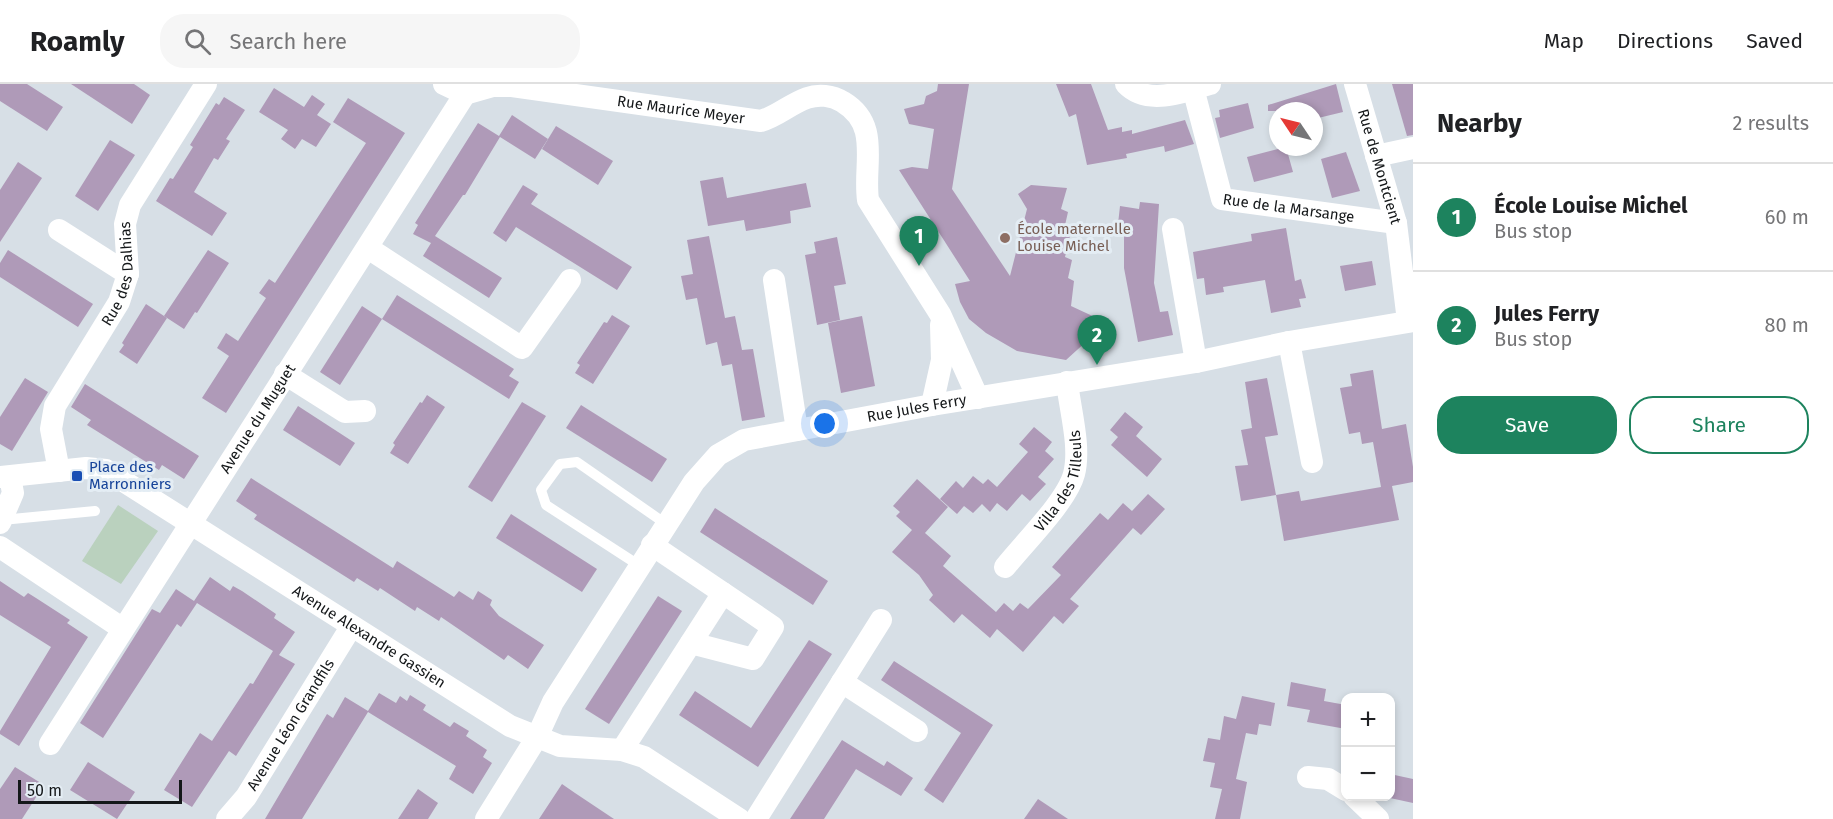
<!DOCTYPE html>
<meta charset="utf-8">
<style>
body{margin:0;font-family:"Fira Sans",sans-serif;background:#f6f6f6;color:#202124}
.controls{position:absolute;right:18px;bottom:18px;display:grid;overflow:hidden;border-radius:12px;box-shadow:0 3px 9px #0003}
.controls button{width:54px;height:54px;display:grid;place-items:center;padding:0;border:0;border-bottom:2px solid #e0e0e0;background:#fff;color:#202124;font:30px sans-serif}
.compass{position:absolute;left:1269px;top:18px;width:54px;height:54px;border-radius:50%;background:#fff;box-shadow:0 3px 9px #0003;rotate:305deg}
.scale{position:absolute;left:18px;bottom:15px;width:164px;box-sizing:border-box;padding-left:6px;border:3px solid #141719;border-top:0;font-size:16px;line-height:21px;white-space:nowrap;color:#141719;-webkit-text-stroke:4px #e4edf4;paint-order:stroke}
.you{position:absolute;left:825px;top:340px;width:21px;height:21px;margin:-15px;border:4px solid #fff;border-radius:50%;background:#1a73e8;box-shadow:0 0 0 9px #1a73e833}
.badge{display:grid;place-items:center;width:39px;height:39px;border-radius:50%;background:#1d835e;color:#fff;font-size:20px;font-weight:700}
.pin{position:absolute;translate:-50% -50px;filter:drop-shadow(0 2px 3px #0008)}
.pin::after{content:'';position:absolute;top:32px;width:21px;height:18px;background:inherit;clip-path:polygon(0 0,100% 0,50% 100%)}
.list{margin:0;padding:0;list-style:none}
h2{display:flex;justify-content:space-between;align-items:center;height:78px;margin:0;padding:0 24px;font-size:26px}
h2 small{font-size:20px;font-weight:400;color:#757577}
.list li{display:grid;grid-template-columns:39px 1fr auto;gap:18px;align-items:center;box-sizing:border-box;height:108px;padding:0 24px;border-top:2px solid #e0e0e0}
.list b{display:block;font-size:22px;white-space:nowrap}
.list p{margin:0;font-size:20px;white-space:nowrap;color:#757577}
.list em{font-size:20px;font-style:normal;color:#757577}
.actions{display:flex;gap:12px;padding:18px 24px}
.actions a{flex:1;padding:14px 0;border:2px solid #1d835e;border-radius:24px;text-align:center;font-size:21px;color:#1d835e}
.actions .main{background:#1d835e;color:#fff}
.icon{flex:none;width:33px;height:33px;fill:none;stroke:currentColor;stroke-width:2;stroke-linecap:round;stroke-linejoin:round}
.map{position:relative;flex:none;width:1413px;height:735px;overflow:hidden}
header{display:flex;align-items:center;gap:36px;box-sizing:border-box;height:84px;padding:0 30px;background:#fff;border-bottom:2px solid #e0e0e0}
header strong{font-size:28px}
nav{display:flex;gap:33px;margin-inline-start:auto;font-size:21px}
.search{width:420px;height:54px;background:#f6f6f6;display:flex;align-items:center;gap:15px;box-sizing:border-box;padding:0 21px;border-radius:24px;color:#757577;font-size:22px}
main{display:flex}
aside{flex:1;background:#fff}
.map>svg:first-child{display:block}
.green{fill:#bad1be}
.building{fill:#af9ab8}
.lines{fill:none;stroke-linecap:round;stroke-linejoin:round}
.lane{stroke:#fff;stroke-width:10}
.street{stroke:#fff;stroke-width:22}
.education-dot{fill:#8d6e63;stroke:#e4edf4;stroke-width:2}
.transit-dot{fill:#1a4fb4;stroke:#e4edf4;stroke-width:2}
.labels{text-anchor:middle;stroke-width:6;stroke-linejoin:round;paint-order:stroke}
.street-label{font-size:15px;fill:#141719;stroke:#e4edf4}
.education-label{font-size:15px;fill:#785e54;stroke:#e4edf4;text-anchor:start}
.transit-label{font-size:15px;fill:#164399;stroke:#e4edf4;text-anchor:start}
</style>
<header>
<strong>Roamly</strong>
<div class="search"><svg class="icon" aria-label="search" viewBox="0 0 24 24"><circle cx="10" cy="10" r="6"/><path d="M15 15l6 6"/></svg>Search here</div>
<nav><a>Map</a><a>Directions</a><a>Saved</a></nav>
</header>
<main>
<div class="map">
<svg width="1413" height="735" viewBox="0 0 1413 735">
<rect width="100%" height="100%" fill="#d7dfe6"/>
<path class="green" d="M118,421L158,447L121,500L82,477Z"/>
<g class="building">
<path d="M0,0H27L63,23L47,47L0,17Z"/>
<path d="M71,0H134L150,11L132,40Z"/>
<path d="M938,0H969L952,105L1010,192L1027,125L1018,110L1031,101L1067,104L1061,125L1068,128L1063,150L1070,152L1065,173L1072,176L1068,194L1074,197L1071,222L1099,235L1088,256L1066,276L1017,267L986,249L969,235L960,218L955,200L970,197L899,86L912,83L928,85L934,45L909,40L904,25L924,20L926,12L937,7Z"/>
<path d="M1056,0H1091L1108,46L1122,43V48L1132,46V50L1185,36L1194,60L1165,68L1164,62L1126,70L1127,74L1087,81L1076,30L1069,33Z"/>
<path d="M1336,0L1343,28L1314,35V27H1268V21Z"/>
<path d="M1392,0H1413V51L1407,52Z"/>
<path d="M274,4L304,23L312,11L325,20L317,31L331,40L316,63L302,55L295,65L281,55L288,46L259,28Z"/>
<path d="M224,13L245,26L226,55L230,57L218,76L214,74L194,108L227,129L212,152L156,117L170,94L173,95L193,63L190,61L216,19L219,21Z"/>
<path d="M348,14L405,49L226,329L202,314L229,272L217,264L226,249L238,257L266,214L259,209L269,195L275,199L366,59L333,38Z"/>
<path d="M1248,19L1254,44L1220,54L1215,34L1220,33L1219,26Z"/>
<path d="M512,31L548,55L535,75L500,53L465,111H463L435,152L502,194L489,214L423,172L431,159L413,150L418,141L415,139L478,39L499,52Z"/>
<path d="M556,42L613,77L598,101L542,65Z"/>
<path d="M110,56L135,71L98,127L75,112Z"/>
<path d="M1286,63L1293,88L1254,98L1247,73Z"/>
<path d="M1346,68L1360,107L1332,114L1321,75Z"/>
<path d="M18,78L42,94L0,158V106Z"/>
<path d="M723,93L727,114L806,99L811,123L790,127L791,139L769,143L746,147L744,136L708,142L700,97Z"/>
<path d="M523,101L538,110L531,120L632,183L617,206L516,143L506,158L493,149Z"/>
<path d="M1140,118L1159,120L1154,199L1160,228L1168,227L1173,251L1138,258L1124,184V149H1117L1120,122L1139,125Z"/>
<path d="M1286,144L1295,197L1301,195L1306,214L1299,215L1301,223L1271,229L1265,196L1223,203L1224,208L1206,211L1204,194L1197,195L1193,168L1252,157L1251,150Z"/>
<path d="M709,152L725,234L735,232L742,266L753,265L765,333L742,337L732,280L722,282L717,258L706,261L697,214L686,216L681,192L693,190L687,156Z"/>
<path d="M837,153L846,200L834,202L840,236L817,241L805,171L816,169L814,158Z"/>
<path d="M8,166L93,220L78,243L0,193V179Z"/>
<path d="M208,166L229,179L197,229L195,228L184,245L164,232Z"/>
<path d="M1372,177L1376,201L1345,207L1340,182Z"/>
<path d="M397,211L514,285L509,292L519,298L509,315L382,235Z"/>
<path d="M146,220L167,234L137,280L119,268L124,261L122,259Z"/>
<path d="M362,222L382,235L340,301L320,288Z"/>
<path d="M612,231L630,242L593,300L575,289L580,281L577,279L604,238L607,239Z"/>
<path d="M862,232L875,302L841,309L828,239Z"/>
<path d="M1373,286L1382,345L1406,340L1413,383V398L1392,402L1399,436L1284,457L1276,411L1299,407L1301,417L1381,403L1373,358L1362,360L1360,348L1349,350L1340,304L1352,302L1350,290Z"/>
<path d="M25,294L48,308L12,367L0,360V333Z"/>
<path d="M1267,294L1278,351L1265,353L1276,411L1241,417L1235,382L1248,381L1241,346L1252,344L1245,298Z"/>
<path d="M85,300L199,372L184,395L162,381L159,386L87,341L91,336L71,323Z"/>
<path d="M427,311L445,323L408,380L390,369L395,361L393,359L420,318L422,319Z"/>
<path d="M522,318L546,332L492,418L468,403Z"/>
<path d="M581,321L667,375L652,398L566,344Z"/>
<path d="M298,322L355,359L340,382L283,346Z"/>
<path d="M1125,328L1143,343L1136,352L1162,375L1147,393L1111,361L1118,353L1110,346Z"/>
<path d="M1034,343L1052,358L1045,367L1054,375L1038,393L1046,400L1030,417L1022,410L1007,427L997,419L990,428L982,420L973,429L964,422L957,430L940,415L956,397L963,404L973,392L983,400L988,395L997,403L1028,368L1019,360Z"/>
<path d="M251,394L393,484L397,477L454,513L459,507L473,516L478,507L492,516L490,521L499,532L544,561L528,585L508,571L504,576L441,533L439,537L417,523L415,527L380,504L378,507L357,494L354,498L254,435L257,431L236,417Z"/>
<path d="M917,395L948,423L925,449L951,472L943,482L996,528L1004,519L1013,527L1020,519L1028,525L1061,491L1052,483L1100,429L1108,436L1123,419L1132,427L1148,410L1165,425L1141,451L1133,444L1070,515L1079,522L1063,540L1054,532L1023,568L997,545L990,554L962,530L954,539L929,516L933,511L919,491L892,468L912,446L896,432L900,428L893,422Z"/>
<path d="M715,424L828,497L813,521L700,448Z"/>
<path d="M511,430L597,485L582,508L496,454Z"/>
<path d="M210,493L230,507L233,502L242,507L276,530L274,534L295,548L279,571L295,580L236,672L229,667L192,723L164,706L200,649L212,657L250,599L253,600L273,567L197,519L181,543L177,540L103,654L80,639L152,525L160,529L176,505L194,517Z"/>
<path d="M0,497L24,513L28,509L36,514L70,536L67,539L88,553L19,662L0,650V647L51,563L0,531Z"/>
<path d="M658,512L682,527L609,640L585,625Z"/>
<path d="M809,556L832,570L758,683L679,631L695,607L751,644Z"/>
<path d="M894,577L993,641L943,719L924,706L961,649L881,596Z"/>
<path d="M1291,598L1326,605L1324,617L1346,621V645L1307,638L1310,626L1287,622Z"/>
<path d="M379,609L396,619L400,612L407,617L410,611L426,621L423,626L450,643L454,638L469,647L466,652L487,666L483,673L492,679L473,710L449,695L456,682L368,628L302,735H265L327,630L333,634L345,613L368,627Z"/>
<path d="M1242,612L1275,619L1271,642L1259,640L1257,651L1246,649L1236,695L1247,698L1240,735H1215L1222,705L1210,703L1215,679L1203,677L1208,654L1220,656L1224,632L1236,635Z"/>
<path d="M842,656L884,682L887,677L913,694L901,712L856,685L824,735H790Z"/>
<path d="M88,678L135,708L117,735L70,706Z"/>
<path d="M15,683L44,701L22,735H0V705Z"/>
<path d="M1390,690L1413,695V719L1390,714Z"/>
<path d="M562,700L575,709L614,735H539Z"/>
<path d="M418,705L438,719L428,735H398Z"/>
<path d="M1038,715L1068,735H1024Z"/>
</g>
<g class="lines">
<g class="lane">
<path d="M2,436L95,427"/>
<path d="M640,482L546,421L541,406L560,380L577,378L666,440"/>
</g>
<g class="street">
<path id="s1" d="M444,0L465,10L493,2H512L761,37C778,32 790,20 807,14C818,10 832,11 843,18C881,41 863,80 868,116L940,230L978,314"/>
<path d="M1126,0C1148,23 1185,7 1210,0"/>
<path id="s2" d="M1355,0L1396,139L1408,237"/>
<path id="s3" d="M1193,4L1222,115L1396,139"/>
<path d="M1376,72L1413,64"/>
<path d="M1173,145L1196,278"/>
<path d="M59,146L128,190"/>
<path d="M368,164L522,264L570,196"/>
<path d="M774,196L797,346"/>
<path d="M1289,258L1312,378"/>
<path d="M285,290L345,328L365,327"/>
<path d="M932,321L942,276L941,241"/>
<path id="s4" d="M59,387L51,345L55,322L119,218L128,190L125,140L130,121L206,0"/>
<path id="s5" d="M0,393L86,384L106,386L510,642L560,662L622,666L644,673L739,735"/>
<path d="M0,439L13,409L10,393"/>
<path d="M0,463L123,545"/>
<path id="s6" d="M1005,483C1024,459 1067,417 1074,390C1081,363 1070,326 1067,298"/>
<path d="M691,559L753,575L773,543L723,509"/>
<path d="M842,598L917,647"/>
<path id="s7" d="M50,660L465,10"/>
<path d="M622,666L723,509L652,461"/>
<path d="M1308,693L1328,695L1346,706"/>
<path d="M1354,712L1378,735"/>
<path id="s8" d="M227,735L246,713L351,543"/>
<path id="s9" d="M486,735L537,653L553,618L694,398L718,371L744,356L932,321L1196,278L1289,258L1413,237"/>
<path d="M756,735L881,536"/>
</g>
</g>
<circle class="education-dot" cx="1005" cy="154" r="6"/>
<rect class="transit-dot" x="71" y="386" width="12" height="12" rx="3"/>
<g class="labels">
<g class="street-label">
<text dy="5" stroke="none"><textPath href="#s1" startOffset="242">Rue Maurice Meyer</textPath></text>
<text dy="5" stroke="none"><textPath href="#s2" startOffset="86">Rue de Montcient</textPath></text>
<text dy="5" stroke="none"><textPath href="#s3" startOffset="182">Rue de la Marsange</textPath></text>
<text dy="5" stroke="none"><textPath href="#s4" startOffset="216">Rue des Dalhias</textPath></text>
<text dy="5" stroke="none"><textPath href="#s9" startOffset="638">Rue Jules Ferry</textPath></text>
<text dy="5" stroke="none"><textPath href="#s7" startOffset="386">Avenue du Muguet</textPath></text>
<text dy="5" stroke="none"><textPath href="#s6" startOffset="105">Villa des Tilleuls</textPath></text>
<text dy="5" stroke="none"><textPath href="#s5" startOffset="418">Avenue Alexandre Gassien</textPath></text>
<text dy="5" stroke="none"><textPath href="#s8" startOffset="114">Avenue Léon Grandfils</textPath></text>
</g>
<g class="education-label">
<text x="1017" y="150">École maternelle<tspan x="1017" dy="17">Louise Michel</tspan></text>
</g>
<g class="transit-label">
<text x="89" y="388">Place des<tspan x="89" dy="17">Marronniers</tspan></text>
</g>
</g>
</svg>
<div class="controls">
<button>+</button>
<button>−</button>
</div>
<svg class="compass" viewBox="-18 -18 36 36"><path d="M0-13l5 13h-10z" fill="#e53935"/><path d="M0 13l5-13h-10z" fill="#757577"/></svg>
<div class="scale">50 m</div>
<div class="you"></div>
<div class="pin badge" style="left:919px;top:182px">1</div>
<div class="pin badge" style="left:1097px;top:281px">2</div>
</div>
<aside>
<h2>Nearby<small>2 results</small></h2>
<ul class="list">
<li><span class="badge">1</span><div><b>École Louise Michel</b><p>Bus stop</p></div><em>60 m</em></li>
<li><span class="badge">2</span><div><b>Jules Ferry</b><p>Bus stop</p></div><em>80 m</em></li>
</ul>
<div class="actions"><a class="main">Save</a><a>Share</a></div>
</aside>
</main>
